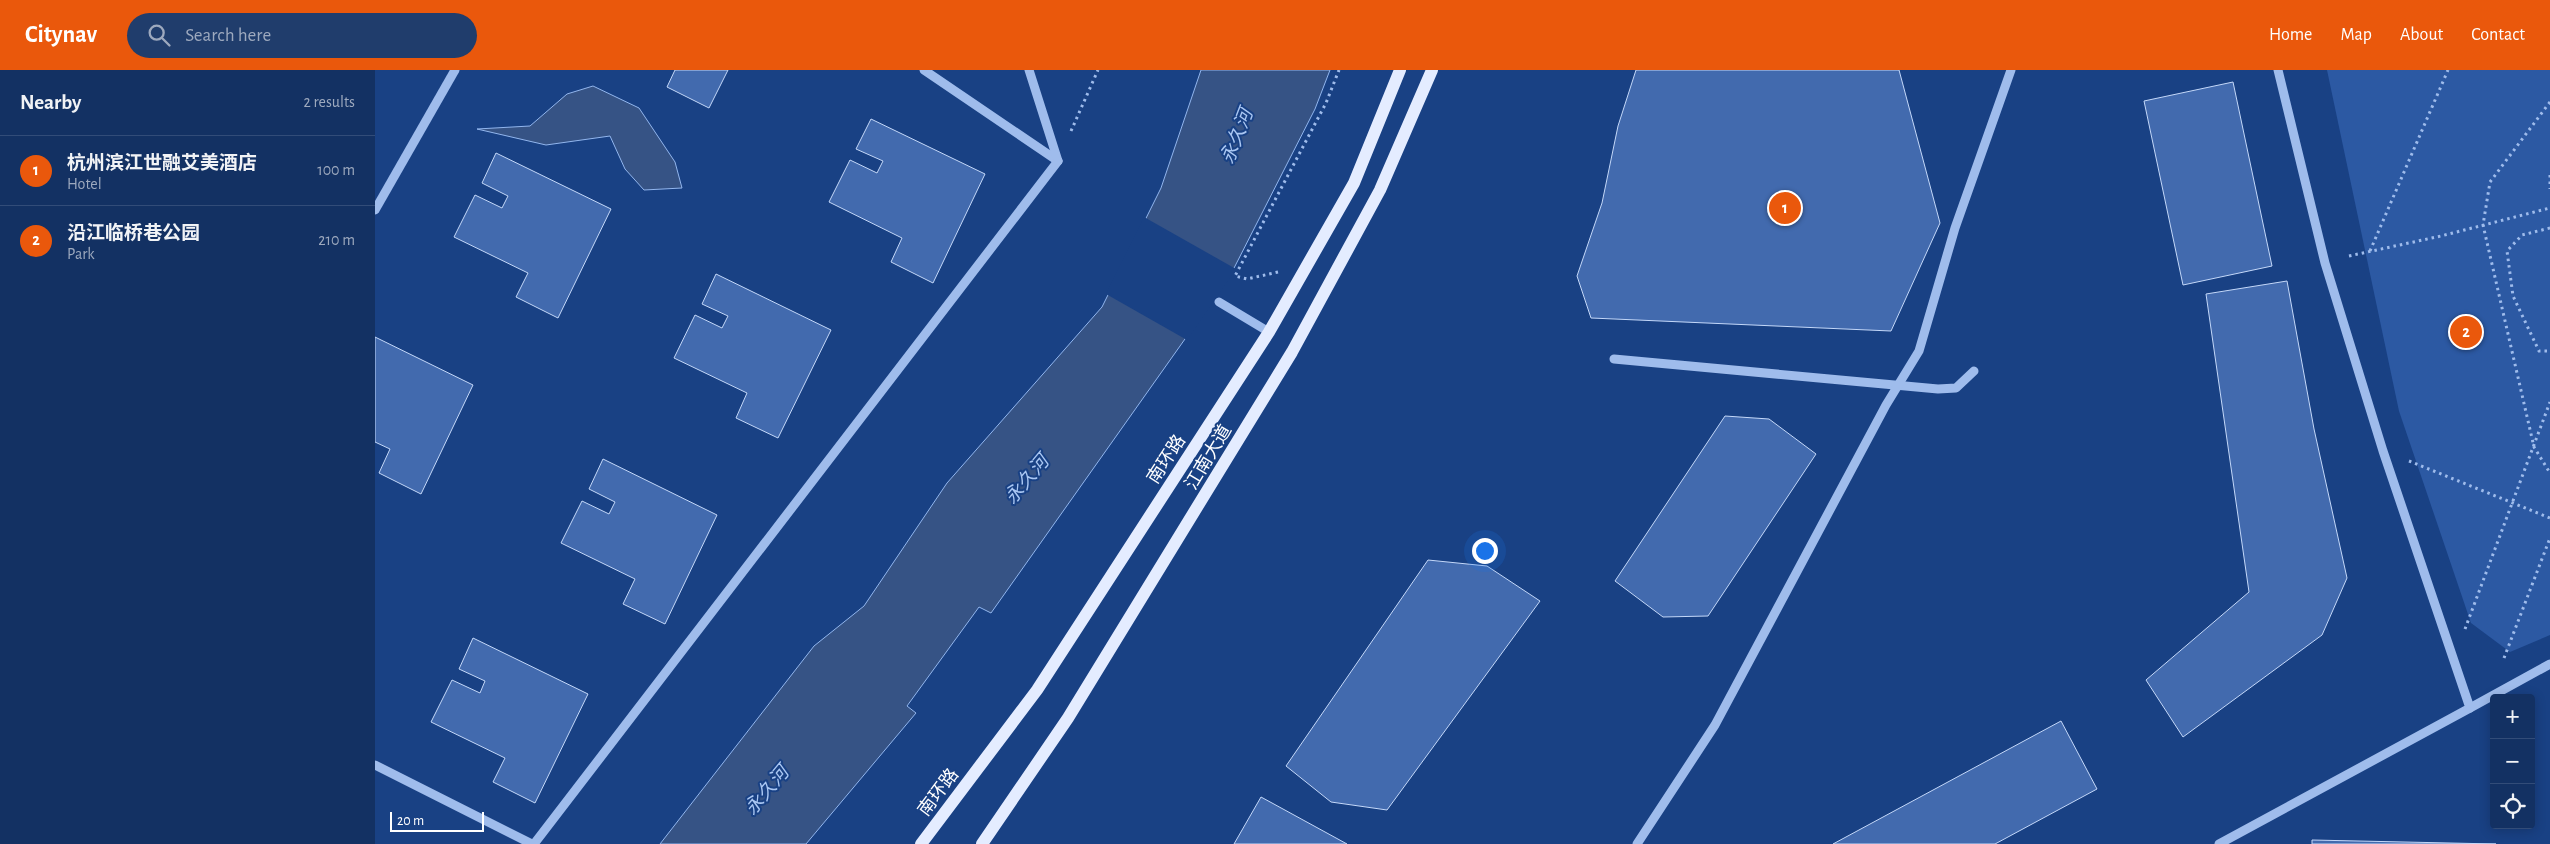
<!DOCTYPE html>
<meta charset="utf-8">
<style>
body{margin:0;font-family:"Alegreya Sans","Noto Sans SC",sans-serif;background:#203d6c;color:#f1f3f6}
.controls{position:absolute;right:15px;bottom:15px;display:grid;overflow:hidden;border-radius:5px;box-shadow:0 2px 12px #0003}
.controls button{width:45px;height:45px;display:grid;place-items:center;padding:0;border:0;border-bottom:1px solid #324c78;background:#133163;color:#f1f3f6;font:25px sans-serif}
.scale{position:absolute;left:15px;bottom:12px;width:94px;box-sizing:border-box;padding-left:5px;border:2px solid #fff;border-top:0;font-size:14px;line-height:18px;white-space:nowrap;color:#fff;-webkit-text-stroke:4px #194184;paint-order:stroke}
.you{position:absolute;left:1109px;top:480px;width:18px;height:18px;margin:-12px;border:4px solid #fff;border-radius:50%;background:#1a73e8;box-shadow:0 0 0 8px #1a73e833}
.badge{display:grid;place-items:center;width:32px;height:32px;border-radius:50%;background:#ea580c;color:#fff;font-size:16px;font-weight:700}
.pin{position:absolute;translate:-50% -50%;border:2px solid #fff;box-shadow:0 1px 5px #0006}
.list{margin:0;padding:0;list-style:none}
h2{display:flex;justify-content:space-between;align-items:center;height:65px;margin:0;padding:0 20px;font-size:21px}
h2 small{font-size:16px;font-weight:400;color:#9da9be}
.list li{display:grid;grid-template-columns:32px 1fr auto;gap:15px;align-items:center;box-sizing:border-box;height:70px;padding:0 20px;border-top:1px solid #324c78}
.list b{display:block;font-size:19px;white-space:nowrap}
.list p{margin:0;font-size:16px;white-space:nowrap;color:#9da9be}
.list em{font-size:16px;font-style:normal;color:#9da9be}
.icon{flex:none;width:28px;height:28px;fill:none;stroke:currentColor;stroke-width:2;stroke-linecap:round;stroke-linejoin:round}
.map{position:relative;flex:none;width:2175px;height:774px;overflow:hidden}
header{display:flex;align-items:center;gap:30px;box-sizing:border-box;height:70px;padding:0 25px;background:#ea580c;color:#fff}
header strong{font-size:24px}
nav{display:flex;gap:28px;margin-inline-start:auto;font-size:18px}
.search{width:350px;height:45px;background:#203d6c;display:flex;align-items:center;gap:12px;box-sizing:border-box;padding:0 18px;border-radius:28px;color:#9da9be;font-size:19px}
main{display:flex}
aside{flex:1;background:#133163}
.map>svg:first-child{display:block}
.green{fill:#2c59a3}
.water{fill:#365385;stroke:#92b6ee}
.pier{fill:#194184}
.building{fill:#426aae;stroke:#c4d8f9}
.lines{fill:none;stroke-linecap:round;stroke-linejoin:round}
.path{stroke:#9fbcec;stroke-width:3;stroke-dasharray:2.5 4;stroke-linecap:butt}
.minor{stroke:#9fbcec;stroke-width:9}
.major{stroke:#e4ecff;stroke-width:12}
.labels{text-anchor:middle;stroke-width:4;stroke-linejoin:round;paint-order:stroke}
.street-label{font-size:18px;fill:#fff;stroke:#194184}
.water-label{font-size:19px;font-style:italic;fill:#aac7f3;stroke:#194184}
</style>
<header>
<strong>Citynav</strong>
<div class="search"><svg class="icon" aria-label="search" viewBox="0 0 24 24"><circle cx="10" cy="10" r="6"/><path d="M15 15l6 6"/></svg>Search here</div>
<nav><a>Home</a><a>Map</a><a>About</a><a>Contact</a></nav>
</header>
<main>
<aside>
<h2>Nearby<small>2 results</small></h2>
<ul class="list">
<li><span class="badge">1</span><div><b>杭州滨江世融艾美酒店</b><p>Hotel</p></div><em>100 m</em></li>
<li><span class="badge">2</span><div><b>沿江临桥巷公园</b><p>Park</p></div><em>210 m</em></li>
</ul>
</aside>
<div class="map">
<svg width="2175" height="774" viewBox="0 0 2175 774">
<rect width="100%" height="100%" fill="#194184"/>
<path class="green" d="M1952,0H2175V565L2135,582L2096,553L2024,341Z"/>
<g class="water">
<path d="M826,0H955L940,39L856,204L616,543L604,537L532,636L541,643L431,774H285L439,576L489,536L572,413L727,237L786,118Z"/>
<path d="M218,16L264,38L300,92L307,118L269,120L250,99L235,66L171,75L102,59L155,56L192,24Z"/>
</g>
<path class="pier" d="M769,147L861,199L812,270L731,224Z"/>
<g class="building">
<path d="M300,0H353L334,38L292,17Z"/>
<path d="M1261,0H1524L1565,153L1516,261L1216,248L1202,206L1227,133L1243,56Z"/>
<path d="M1858,12L1897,196L1808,215L1769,31Z"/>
<path d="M496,49L610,104L558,213L516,192L527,168L454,132L475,90L502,103L508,91L481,79Z"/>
<path d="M121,83L236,139L183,248L141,227L153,203L79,167L100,125L127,138L133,126L107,113Z"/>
<path d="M341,204L456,260L403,368L361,348L372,323L299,288L320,245L347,258L353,246L327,234Z"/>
<path d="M1912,211L1939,359L1972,508L1947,565L1808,667L1771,610L1874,522L1831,224Z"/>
<path d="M0,267L98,315L46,424L4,403L15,379L0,372Z"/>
<path d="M1350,346L1394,349L1441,384L1333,546L1288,547L1240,511Z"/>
<path d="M228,389L342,445L290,554L248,534L260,509L186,473L207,431L234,444L240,432L214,419Z"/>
<path d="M1053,490L1112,496L1165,531L1012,740L956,732L911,696Z"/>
<path d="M98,568L213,624L160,733L118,712L130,688L56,652L77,610L105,623L110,611L84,599Z"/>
<path d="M1686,651L1722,719L1620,774H1458Z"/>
<path d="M886,727L972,774H859Z"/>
<path d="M1937,770L2121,774H1937Z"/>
</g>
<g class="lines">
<g class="path">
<path d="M2175,32L2115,112L2108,155L2159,377L2175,403"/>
<path d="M696,61L723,0"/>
<path d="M2175,105V119"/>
<path d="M2175,158L2147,165L2132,181L2138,226L2164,281H2175"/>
<path d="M1995,181L2073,0"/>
<path d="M1974,186L2066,166L2175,138"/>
<path d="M903,202L872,209L860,206L951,33L964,0"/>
<path d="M2034,391L2175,448"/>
<path d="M2090,559L2175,332"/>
<path d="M2129,588L2175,468"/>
</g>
<g class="minor">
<path d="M549,0L683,91"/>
<path d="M654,0L683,91"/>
<path d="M0,140L80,0"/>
<path d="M844,232L894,262"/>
<path d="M1239,289L1563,319L1581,318L1599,301"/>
<path d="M2095,638L2175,594"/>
<path d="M0,695L157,774"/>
<path d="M159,774L683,91"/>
<path d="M1262,774L1340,655L1511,335L1544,281L1580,158L1636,0"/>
<path d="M1844,774L2095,638L2008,381L1950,193L1903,0"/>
</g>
<g class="major">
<path d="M546,774L662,620L894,262L979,113L1025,0"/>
<path d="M607,774L693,648L917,282L1005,120L1057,0"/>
</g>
</g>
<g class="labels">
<g class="street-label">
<text transform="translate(833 387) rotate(-59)" y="6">江南大道</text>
<text transform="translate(791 389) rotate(-57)" y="6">南环路</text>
<text transform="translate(563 722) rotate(-53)" y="6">南环路</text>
</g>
<g class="water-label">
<text transform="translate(861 66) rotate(-69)" y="7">永久河</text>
<text transform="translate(651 409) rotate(-50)" y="7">永久河</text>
<text transform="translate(391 720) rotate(-50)" y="7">永久河</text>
</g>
</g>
</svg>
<div class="controls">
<button>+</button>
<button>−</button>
<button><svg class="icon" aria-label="locate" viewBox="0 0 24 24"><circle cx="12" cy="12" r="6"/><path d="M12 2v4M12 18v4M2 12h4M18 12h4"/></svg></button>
</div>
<div class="scale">20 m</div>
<div class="you"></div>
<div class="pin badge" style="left:1410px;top:138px">1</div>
<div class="pin badge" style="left:2091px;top:262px">2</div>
</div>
</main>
